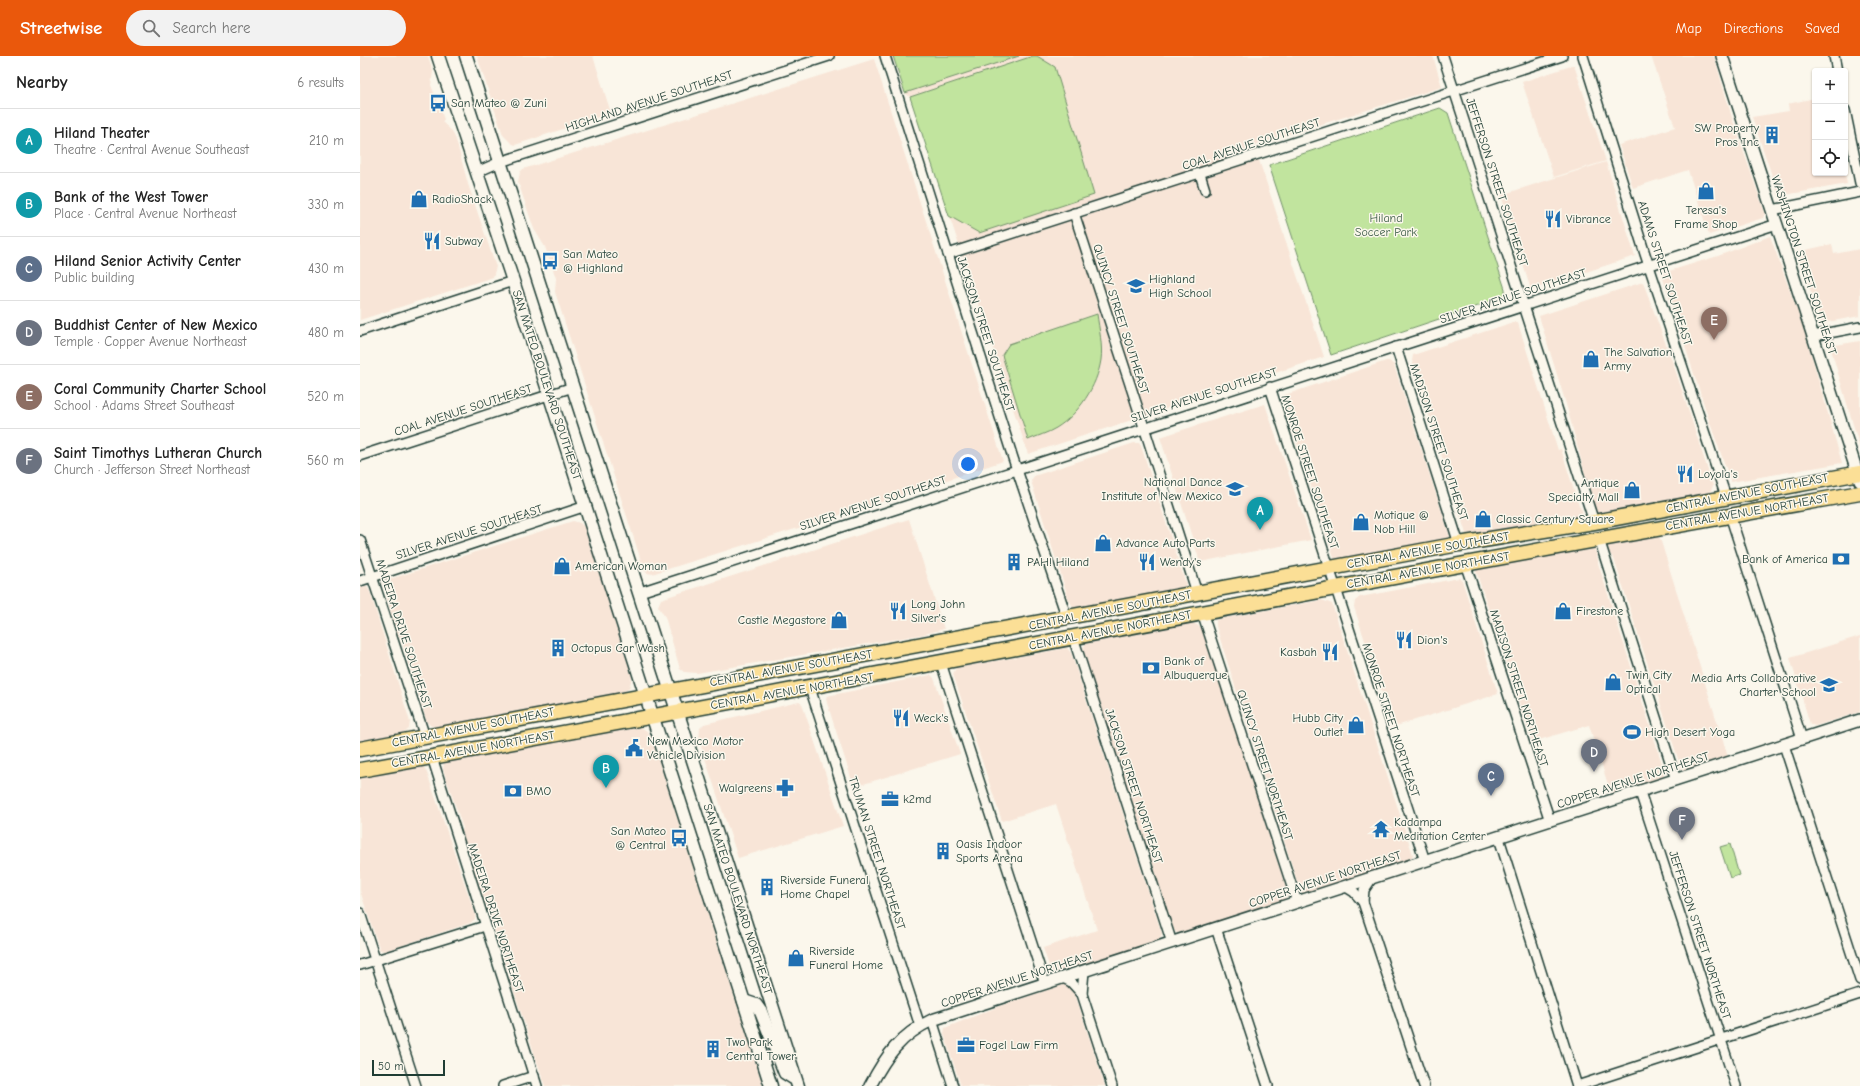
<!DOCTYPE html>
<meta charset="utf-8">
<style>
body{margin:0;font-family:"Comic Neue",sans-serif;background:#f2f2f2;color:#222}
.controls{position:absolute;right:12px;top:12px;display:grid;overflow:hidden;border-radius:4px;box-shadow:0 1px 3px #0004}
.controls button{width:36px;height:36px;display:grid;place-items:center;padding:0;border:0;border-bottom:1px solid #e0e0e0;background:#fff;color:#222;font:20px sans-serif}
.scale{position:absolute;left:12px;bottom:10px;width:73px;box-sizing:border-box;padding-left:4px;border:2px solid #1f3d34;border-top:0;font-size:11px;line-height:14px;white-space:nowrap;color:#1f3d34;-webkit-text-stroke:3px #fbf7ec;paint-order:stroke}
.you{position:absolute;left:608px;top:408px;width:14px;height:14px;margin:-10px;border:3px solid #fff;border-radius:50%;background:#1a73e8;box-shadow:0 0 0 6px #1a73e833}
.badge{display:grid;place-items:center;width:26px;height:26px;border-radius:50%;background:#ea580c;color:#fff;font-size:13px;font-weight:700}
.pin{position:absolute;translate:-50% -33px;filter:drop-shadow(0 1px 2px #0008)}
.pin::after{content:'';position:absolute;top:21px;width:14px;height:12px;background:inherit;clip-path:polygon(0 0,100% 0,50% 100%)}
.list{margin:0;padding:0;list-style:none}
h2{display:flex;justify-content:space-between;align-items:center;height:52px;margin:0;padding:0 16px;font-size:17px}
h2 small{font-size:13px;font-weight:400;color:#767676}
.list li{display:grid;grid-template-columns:26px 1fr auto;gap:12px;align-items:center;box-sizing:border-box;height:64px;padding:0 16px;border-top:1px solid #e0e0e0}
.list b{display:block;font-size:15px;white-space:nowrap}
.list p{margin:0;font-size:13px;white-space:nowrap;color:#767676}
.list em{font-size:13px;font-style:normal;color:#767676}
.icon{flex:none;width:22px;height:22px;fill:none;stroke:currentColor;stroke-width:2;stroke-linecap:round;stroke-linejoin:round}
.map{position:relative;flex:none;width:1500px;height:1030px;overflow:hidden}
header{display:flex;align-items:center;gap:24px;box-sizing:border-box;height:56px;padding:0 20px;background:#ea580c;color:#fff}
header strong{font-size:19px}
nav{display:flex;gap:22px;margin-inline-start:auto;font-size:14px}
.search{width:280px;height:36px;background:#f2f2f2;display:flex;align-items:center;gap:10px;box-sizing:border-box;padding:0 14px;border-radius:22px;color:#767676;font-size:15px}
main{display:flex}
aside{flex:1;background:#fff}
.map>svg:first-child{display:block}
.built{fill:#f8e5d7}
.green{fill:#c1e49e;stroke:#709069}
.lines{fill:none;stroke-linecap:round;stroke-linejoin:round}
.minor-casing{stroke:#1f3d34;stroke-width:12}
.tertiary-casing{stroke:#1f3d34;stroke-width:14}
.secondary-casing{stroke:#1f3d34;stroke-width:15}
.primary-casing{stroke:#1f3d34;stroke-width:17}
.minor{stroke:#fbf7ec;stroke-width:9}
.tertiary{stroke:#fbf7ec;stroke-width:11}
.secondary{stroke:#fbf7ec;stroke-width:12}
.primary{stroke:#fbdf96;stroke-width:14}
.labels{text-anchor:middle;stroke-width:3;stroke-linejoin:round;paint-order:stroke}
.street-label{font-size:12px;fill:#1f3d34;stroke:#fbf7ec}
.poi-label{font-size:12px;fill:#1f3d34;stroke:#fbf7ec;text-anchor:start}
.park-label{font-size:12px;fill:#3f5e49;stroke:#fbf7ec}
</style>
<header>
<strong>Streetwise</strong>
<div class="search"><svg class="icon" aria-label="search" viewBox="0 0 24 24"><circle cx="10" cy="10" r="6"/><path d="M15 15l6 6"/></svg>Search here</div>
<nav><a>Map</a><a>Directions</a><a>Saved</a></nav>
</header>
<main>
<aside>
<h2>Nearby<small>6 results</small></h2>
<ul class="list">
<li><span class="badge" style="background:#0f9aa8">A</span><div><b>Hiland Theater</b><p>Theatre · Central Avenue Southeast</p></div><em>210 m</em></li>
<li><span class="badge" style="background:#0f9aa8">B</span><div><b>Bank of the West Tower</b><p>Place · Central Avenue Northeast</p></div><em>330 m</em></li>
<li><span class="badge" style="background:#5c6f8a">C</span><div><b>Hiland Senior Activity Center</b><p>Public building</p></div><em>430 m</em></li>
<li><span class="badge" style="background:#6b7280">D</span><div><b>Buddhist Center of New Mexico</b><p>Temple · Copper Avenue Northeast</p></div><em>480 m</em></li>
<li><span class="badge" style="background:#8d6e63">E</span><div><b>Coral Community Charter School</b><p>School · Adams Street Southeast</p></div><em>520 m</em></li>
<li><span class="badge" style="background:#6b7280">F</span><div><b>Saint Timothys Lutheran Church</b><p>Church · Jefferson Street Northeast</p></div><em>560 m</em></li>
</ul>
</aside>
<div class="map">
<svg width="1500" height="1030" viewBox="0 0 1500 1030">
<rect width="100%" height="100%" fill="#fbf7ec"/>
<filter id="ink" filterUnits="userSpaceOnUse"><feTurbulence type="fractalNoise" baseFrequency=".025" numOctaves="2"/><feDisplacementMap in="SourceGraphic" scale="8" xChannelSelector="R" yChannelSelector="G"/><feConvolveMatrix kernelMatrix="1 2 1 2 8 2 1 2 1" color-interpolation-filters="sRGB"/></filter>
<g filter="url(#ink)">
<g class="built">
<path d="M0,0H68L73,15L71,29L84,63L82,66L92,75L96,84L108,128L136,211L133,221L0,264Z"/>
<path d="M117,0H233L251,57L155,89L151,87L143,79Z"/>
<path d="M533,0H1073L1082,31L894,89L964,301L668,398L550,41L545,37Z"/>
<path d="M1291,0H1354L1373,65L1405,157L1403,162L1349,179L1328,114L1273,132L1259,89L1315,71Z"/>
<path d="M514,3L643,405L531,443L292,518L287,517L284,514L195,236L196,222L185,191L174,173L158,126L160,116L163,113Z"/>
<path d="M1214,9L1246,105L1194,121L1162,26Z"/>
<path d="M1455,42V117H1485L1487,128L1419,140L1392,61L1429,55L1428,48Z"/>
<path d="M1246,106L1275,200L1171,234L1141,139Z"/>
<path d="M1410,180L1444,273L1482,407L1371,426L1350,367L1302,219L1306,216L1358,200Z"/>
<path d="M1472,188L1474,198L1500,193V260L1462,267L1437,196Z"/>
<path d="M1283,226L1315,313L1353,430L1349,438L1237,462L1206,348L1179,260Z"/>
<path d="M1154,266L1158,267L1198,394L1201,393L1219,450L1222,454L1223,464L1107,481L1052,305L1053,299Z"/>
<path d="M1500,285V392L1470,290Z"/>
<path d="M1026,305H1029L1034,309L1090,481L1086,486L975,505L924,346L925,339Z"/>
<path d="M905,348L951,484L840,506L800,381Z"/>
<path d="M774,387H779L781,390L826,528L825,531L824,533L715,554L709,544L671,425L674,420Z"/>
<path d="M549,463L584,573L565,578L337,617L324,616L320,613L305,561L298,550L301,543Z"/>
<path d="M213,465L220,467L224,471L272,621L269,632L264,636L77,671L71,670L67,666L41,582L37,578L23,528L27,524Z"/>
<path d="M1299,479L1368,701L1328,714H1324L1321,712L1254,503L1247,494V487Z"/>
<path d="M1234,491L1238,503V507L1305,717L1302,722L1251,738L1229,669L1172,686L1116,515L1118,513Z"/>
<path d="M1099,522L1102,524L1138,638L1033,671L994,551L995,545L1000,541Z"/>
<path d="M0,531H7L10,536L50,666L49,673L43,677L0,685Z"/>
<path d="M962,544L972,548L1053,799L1049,804L947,837H942L939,831L856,570V564L859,563Z"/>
<path d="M833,567L842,572L928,838L924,844L822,877H817L814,874L723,594L725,588Z"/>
<path d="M1500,580V656L1455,670L1450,668L1430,602Z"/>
<path d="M707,592L711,597L802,878L798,885L694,917L690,913L683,892L737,874L696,748L642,765L593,618L596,612Z"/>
<path d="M571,619L574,622L600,698L494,731L467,647L466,642L467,640Z"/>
<path d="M439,646L442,648L483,770L378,802L339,684L340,672L344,668Z"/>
<path d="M281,671L288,676L292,684L403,1030H185L102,775L103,772L83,713L84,707L86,705Z"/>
<path d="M59,710L64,711L67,717L115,858V863L110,867L25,895L20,894L0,835V721Z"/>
<path d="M706,928L713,932L745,1030H601L584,978L585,972L640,950Z"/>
</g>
<g class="green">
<path d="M533,0H659L545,37Z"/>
<path d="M673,0H677L695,11L734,139L619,177L589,160L550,41Z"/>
<path d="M1080,52L1088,57L1145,233V241L971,299L909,109Z"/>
<path d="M737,258C739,273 743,290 741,304C737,330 719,358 696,372C688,377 677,380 668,384L642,299L649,288Z"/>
<path d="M1370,788L1379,819L1370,822L1360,791Z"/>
</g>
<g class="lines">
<g class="minor-casing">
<g id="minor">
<path d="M525,0L653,402L707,562"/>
<path d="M1083,0L1234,466"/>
<path d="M1223,0L1285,198L1366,441"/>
<path d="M1474,0L1477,15"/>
<path d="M1485,54L1500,127"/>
<path d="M117,116L140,106L469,0"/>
<path d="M840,118L845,134"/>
<path d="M1412,154L1500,136"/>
<path d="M714,157L784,371L837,537"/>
<path d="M588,198L1202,0"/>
<path d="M0,275L153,225"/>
<path d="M1453,280L1500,271"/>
<path d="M1036,291L1099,488"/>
<path d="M910,331L1065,805"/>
<path d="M0,400L213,331"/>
<path d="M1370,459L1442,683"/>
<path d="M1239,483L1316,724"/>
<path d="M0,484L65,681"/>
<path d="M1105,507L1190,765"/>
<path d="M0,525L226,450"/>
<path d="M280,536L1417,168"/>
<path d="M842,556L937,846"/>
<path d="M713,581L812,887"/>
<path d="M581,607L685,928"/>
<path d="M450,632L560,970"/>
<path d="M1424,689L1500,924"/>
<path d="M72,701L177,1030"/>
<path d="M1280,736L1376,1030"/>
<path d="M1139,782L1217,1030"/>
<path d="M986,831L994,836L1003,846L1064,1030"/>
<path d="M1003,846L1004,834L1012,822"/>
<path d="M0,857L56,1030"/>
<path d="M856,872L908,1030"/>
<path d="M0,909L125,870"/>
<path d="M724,915L722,938L752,1030"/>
<path d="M703,922L711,926L722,938"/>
<path d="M572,964L593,1030"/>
<path d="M143,1030L174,1020"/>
<path d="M1217,1030L1500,938"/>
</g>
</g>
<g class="tertiary-casing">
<g id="tertiary">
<path d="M1362,0L1500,425"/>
<path d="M510,1030C526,1000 540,979 572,964L1500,664"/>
</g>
</g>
<g class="secondary-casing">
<g id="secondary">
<path d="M78,0L153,225L411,1030"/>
<path d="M106,0L438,1030"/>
<path d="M384,945L396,949L401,956L425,1017L433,1022"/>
</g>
</g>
<g class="primary-casing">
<g id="primary">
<path d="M0,693L1099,488L1234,466L1500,417"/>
<path d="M0,714C501,624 999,524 1500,437"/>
</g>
</g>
<use href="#minor" class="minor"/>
<use href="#tertiary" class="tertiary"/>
<use href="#secondary" class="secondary"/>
<use href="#primary" class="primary"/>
</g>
</g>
<defs>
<g id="bus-bare" transform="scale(1.38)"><path d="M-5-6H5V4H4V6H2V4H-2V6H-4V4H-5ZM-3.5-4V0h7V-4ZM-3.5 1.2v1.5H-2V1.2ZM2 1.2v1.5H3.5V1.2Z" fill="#1f6fb2" stroke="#fbf7ec" stroke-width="2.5" paint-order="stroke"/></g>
<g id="building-bare" transform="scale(1.38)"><path d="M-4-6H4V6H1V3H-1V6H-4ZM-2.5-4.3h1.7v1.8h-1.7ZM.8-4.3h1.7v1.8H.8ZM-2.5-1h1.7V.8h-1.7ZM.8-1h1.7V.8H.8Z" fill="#1f6fb2" stroke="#fbf7ec" stroke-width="2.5" paint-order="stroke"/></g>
<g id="shop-bare" transform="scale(1.38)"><path d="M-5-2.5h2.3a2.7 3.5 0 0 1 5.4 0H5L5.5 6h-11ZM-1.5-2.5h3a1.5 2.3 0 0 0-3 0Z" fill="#1f6fb2" stroke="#fbf7ec" stroke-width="2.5" paint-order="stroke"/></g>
<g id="restaurant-bare" transform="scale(1.38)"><path d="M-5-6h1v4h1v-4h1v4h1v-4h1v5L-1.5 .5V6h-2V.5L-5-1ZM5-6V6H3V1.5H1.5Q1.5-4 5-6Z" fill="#1f6fb2" stroke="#fbf7ec" stroke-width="2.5" paint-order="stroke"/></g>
<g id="school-bare" transform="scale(1.38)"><path d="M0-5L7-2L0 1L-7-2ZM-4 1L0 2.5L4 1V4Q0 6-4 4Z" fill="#1f6fb2" stroke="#fbf7ec" stroke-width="2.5" paint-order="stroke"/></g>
<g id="bank-bare" transform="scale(1.38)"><path d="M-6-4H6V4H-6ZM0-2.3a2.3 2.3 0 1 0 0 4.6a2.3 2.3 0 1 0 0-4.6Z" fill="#1f6fb2" stroke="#fbf7ec" stroke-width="2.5" paint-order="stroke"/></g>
<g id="stadium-bare" transform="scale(1.38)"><path d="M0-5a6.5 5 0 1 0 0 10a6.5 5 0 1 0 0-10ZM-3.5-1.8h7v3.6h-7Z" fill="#1f6fb2" stroke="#fbf7ec" stroke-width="2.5" paint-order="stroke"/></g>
<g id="civic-bare" transform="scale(1.38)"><path d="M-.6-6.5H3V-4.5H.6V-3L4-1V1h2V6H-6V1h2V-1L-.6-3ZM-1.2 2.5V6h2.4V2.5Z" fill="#1f6fb2" stroke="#fbf7ec" stroke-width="2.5" paint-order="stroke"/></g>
<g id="pharmacy-bare" transform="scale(1.38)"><path d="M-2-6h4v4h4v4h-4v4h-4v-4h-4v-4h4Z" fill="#1f6fb2" stroke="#fbf7ec" stroke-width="2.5" paint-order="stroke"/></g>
<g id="office-bare" transform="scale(1.38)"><path d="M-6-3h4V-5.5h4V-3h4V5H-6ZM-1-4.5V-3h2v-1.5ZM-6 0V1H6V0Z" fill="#1f6fb2" stroke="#fbf7ec" stroke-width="2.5" paint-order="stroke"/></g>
<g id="temple-bare" transform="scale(1.38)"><path d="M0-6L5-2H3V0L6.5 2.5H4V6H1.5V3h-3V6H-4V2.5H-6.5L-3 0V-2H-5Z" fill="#1f6fb2" stroke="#fbf7ec" stroke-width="2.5" paint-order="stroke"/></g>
</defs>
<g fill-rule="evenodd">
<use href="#bus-bare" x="78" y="47"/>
<use href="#building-bare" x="1412" y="79"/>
<use href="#shop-bare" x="1346" y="135"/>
<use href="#shop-bare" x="59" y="143"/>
<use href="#restaurant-bare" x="1193" y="163"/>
<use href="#restaurant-bare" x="72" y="185"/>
<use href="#bus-bare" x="190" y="205"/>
<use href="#school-bare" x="776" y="230"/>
<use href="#shop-bare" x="1231" y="303"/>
<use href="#restaurant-bare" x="1325" y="418"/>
<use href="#school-bare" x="875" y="433"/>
<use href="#shop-bare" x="1272" y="434"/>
<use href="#shop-bare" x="1123" y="463"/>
<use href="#shop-bare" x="1001" y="466"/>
<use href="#shop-bare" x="743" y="487"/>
<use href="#bank-bare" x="1481" y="503"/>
<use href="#building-bare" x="654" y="506"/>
<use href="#restaurant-bare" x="787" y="506"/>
<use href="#shop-bare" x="202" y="510"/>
<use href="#restaurant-bare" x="538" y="555"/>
<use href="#shop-bare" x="1203" y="555"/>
<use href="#shop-bare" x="479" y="564"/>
<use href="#restaurant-bare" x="1044" y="584"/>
<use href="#building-bare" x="198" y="592"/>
<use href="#restaurant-bare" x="970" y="596"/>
<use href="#bank-bare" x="791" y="612"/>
<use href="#shop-bare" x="1253" y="626"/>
<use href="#school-bare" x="1469" y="629"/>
<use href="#restaurant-bare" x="541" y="662"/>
<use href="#shop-bare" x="996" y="669"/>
<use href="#stadium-bare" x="1272" y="676"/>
<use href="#civic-bare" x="274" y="692"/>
<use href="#pharmacy-bare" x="425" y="732"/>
<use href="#bank-bare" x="153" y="735"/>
<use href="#office-bare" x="530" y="743"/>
<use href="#temple-bare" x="1021" y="773"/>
<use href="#bus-bare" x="319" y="782"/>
<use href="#building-bare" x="583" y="795"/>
<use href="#building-bare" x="407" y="831"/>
<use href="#shop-bare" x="436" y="902"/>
<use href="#office-bare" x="606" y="989"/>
<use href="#building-bare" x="353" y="993"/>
</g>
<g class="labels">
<g class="street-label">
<text transform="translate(289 45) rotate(-18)" y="4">HIGHLAND AVENUE SOUTHEAST</text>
<text transform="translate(891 88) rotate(-18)" y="4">COAL AVENUE SOUTHEAST</text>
<text transform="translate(1137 126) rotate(72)" y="4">JEFFERSON STREET SOUTHEAST</text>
<text transform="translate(1444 209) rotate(72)" y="4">WASHINGTON STREET SOUTHEAST</text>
<text transform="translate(1305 217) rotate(72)" y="4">ADAMS STREET SOUTHEAST</text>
<text transform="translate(1153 240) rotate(-18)" y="4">SILVER AVENUE SOUTHEAST</text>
<text transform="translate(761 263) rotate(72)" y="4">QUINCY STREET SOUTHEAST</text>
<text transform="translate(626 278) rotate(72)" y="4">JACKSON STREET SOUTHEAST</text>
<text transform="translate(187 329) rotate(72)" y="4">SAN MATEO BOULEVARD SOUTHEAST</text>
<text transform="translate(844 339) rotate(-18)" y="4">SILVER AVENUE SOUTHEAST</text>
<text transform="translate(103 354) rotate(-18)" y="4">COAL AVENUE SOUTHEAST</text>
<text transform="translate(1079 386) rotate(72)" y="4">MADISON STREET SOUTHEAST</text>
<text transform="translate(950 416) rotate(72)" y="4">MONROE STREET SOUTHEAST</text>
<text transform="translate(1387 437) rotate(-11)" y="4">CENTRAL AVENUE SOUTHEAST</text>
<text transform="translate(513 447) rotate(-18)" y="4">SILVER AVENUE SOUTHEAST</text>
<text transform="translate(1387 456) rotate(-10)" y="4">CENTRAL AVENUE NORTHEAST</text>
<text transform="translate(109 476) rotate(-18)" y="4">SILVER AVENUE SOUTHEAST</text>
<text transform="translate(1068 494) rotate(-10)" y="4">CENTRAL AVENUE SOUTHEAST</text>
<text transform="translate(1068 514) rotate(-10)" y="4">CENTRAL AVENUE NORTHEAST</text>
<text transform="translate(750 554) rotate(-11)" y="4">CENTRAL AVENUE SOUTHEAST</text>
<text transform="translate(750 574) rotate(-11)" y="4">CENTRAL AVENUE NORTHEAST</text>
<text transform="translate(44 578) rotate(72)" y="4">MADEIRA DRIVE SOUTHEAST</text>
<text transform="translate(431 612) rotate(-10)" y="4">CENTRAL AVENUE SOUTHEAST</text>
<text transform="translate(1159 632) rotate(72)" y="4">MADISON STREET NORTHEAST</text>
<text transform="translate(432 635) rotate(-10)" y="4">CENTRAL AVENUE NORTHEAST</text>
<text transform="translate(1031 664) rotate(72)" y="4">MONROE STREET NORTHEAST</text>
<text transform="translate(113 671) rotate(-11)" y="4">CENTRAL AVENUE SOUTHEAST</text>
<text transform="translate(113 693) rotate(-10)" y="4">CENTRAL AVENUE NORTHEAST</text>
<text transform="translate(905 709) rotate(72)" y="4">QUINCY STREET NORTHEAST</text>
<text transform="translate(1273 724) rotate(-18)" y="4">COPPER AVENUE NORTHEAST</text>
<text transform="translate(774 730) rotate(72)" y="4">JACKSON STREET NORTHEAST</text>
<text transform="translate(517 797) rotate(72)" y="4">TRUMAN STREET NORTHEAST</text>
<text transform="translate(965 823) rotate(-18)" y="4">COPPER AVENUE NORTHEAST</text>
<text transform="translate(378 843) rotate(72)" y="4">SAN MATEO BOULEVARD NORTHEAST</text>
<text transform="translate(136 862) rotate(72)" y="4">MADEIRA DRIVE NORTHEAST</text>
<text transform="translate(1340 879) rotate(72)" y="4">JEFFERSON STREET NORTHEAST</text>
<text transform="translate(657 923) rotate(-18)" y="4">COPPER AVENUE NORTHEAST</text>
</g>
<g class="poi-label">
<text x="91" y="51">San Mateo @ Zuni</text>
<text x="1399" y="76" text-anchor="end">SW Property<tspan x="1399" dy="14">Pros Inc</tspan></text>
<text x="72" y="147">RadioShack</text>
<text x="1346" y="158" text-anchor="middle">Teresa's<tspan x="1346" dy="14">Frame Shop</tspan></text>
<text x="1206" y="167">Vibrance</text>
<text x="85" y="189">Subway</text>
<text x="203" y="202">San Mateo<tspan x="203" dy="14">@ Highland</tspan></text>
<text x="789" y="227">Highland<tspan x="789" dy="14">High School</tspan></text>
<text x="1244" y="300">The Salvation<tspan x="1244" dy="14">Army</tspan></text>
<text x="1338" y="422">Loyola's</text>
<text x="862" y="430" text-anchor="end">National Dance<tspan x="862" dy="14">Institute of New Mexico</tspan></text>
<text x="1259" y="431" text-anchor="end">Antique<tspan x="1259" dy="14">Specialty Mall</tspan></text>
<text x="1014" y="463">Motique @<tspan x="1014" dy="14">Nob Hill</tspan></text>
<text x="1136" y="467">Classic Century Square</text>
<text x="756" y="491">Advance Auto Parts</text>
<text x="1468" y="507" text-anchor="end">Bank of America</text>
<text x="667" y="510">PAH! Hiland</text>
<text x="800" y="510">Wendy's</text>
<text x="215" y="514">American Woman</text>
<text x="551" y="552">Long John<tspan x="551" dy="14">Silver's</tspan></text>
<text x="1216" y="559">Firestone</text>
<text x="466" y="568" text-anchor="end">Castle Megastore</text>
<text x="1057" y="588">Dion's</text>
<text x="211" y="596">Octopus Car Wash</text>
<text x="957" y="600" text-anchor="end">Kasbah</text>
<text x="804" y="609">Bank of<tspan x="804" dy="14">Albuquerque</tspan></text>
<text x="1266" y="623">Twin City<tspan x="1266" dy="14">Optical</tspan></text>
<text x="1456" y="626" text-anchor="end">Media Arts Collaborative<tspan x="1456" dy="14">Charter School</tspan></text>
<text x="554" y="666">Weck's</text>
<text x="983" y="666" text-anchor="end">Hubb City<tspan x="983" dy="14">Outlet</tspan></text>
<text x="1285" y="680">High Desert Yoga</text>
<text x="287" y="689">New Mexico Motor<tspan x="287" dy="14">Vehicle Division</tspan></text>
<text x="412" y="736" text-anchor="end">Walgreens</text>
<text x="166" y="739">BMO</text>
<text x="543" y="747">k2md</text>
<text x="1034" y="770">Kadampa<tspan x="1034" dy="14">Meditation Center</tspan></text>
<text x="306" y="779" text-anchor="end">San Mateo<tspan x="306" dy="14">@ Central</tspan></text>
<text x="596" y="792">Oasis Indoor<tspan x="596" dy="14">Sports Arena</tspan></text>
<text x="420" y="828">Riverside Funeral<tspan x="420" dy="14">Home Chapel</tspan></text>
<text x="449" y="899">Riverside<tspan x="449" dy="14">Funeral Home</tspan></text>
<text x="366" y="990">Two Park<tspan x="366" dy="14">Central Tower</tspan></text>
<text x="619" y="993">Fogel Law Firm</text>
</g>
<g class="park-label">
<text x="1026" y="166">Hiland<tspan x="1026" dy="14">Soccer Park</tspan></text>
</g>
</g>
</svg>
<div class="controls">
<button>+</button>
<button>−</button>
<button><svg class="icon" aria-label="locate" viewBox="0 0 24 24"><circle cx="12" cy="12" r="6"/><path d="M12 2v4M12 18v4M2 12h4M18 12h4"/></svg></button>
</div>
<div class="scale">50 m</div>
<div class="you"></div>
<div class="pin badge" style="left:900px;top:474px;background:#0f9aa8">A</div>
<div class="pin badge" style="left:246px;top:732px;background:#0f9aa8">B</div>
<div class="pin badge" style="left:1131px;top:740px;background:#5c6f8a">C</div>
<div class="pin badge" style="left:1234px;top:716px;background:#6b7280">D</div>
<div class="pin badge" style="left:1354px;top:284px;background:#8d6e63">E</div>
<div class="pin badge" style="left:1322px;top:784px;background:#6b7280">F</div>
</div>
</main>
